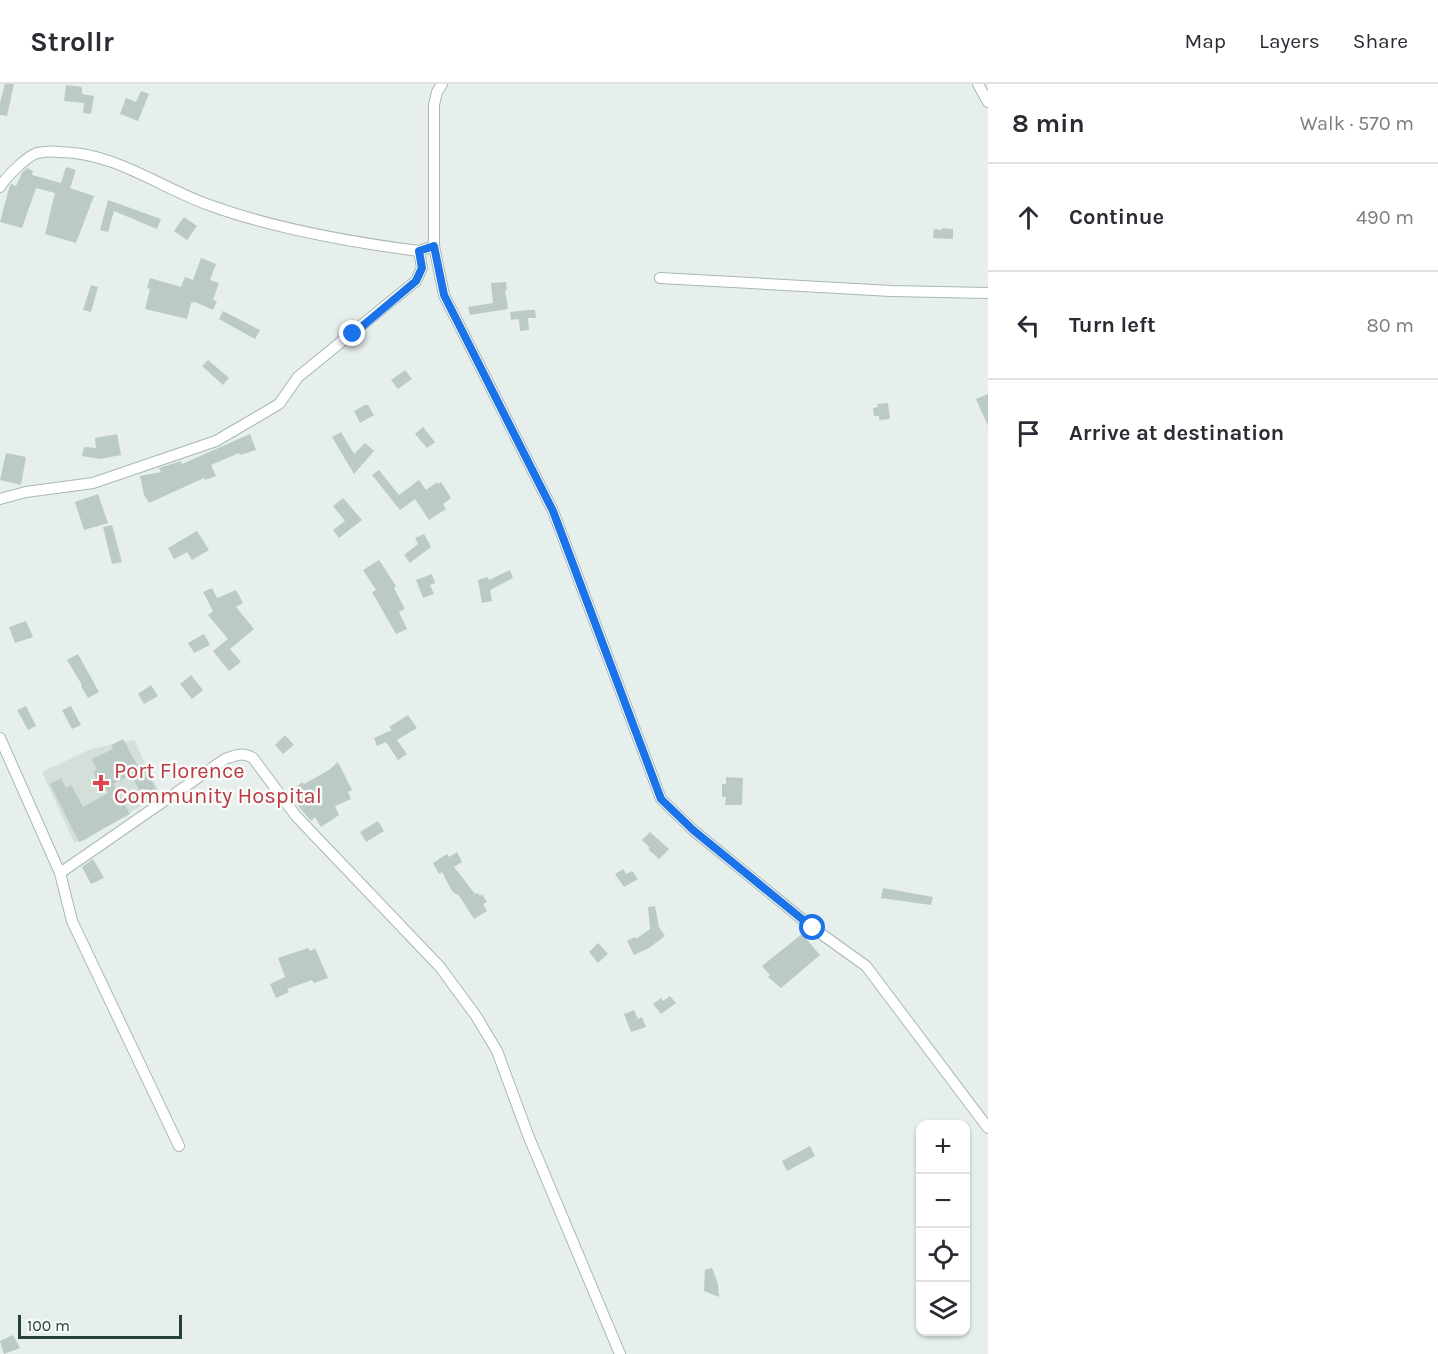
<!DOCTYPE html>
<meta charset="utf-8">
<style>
body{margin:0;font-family:Karla,sans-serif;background:#f2f2f3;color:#2b2b33}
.controls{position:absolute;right:18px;bottom:18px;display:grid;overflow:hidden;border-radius:12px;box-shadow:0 2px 4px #0004}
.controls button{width:54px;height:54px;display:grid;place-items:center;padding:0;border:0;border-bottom:2px solid #e1e1e2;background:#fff;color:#2b2b33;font:30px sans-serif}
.scale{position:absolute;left:18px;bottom:15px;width:164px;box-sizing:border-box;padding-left:6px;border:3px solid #24423a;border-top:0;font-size:16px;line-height:21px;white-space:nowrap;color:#24423a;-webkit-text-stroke:4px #f7fbf9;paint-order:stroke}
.stop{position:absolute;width:18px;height:18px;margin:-14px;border:4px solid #1a73e8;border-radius:50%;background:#fff}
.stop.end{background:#1a73e8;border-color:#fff;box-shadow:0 2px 6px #0008}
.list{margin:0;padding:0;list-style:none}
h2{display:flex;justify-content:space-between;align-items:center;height:78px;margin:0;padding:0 24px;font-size:26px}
h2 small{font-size:20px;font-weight:400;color:#7c7c81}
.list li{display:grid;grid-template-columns:39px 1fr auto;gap:18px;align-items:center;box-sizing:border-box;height:108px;padding:0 24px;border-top:2px solid #e1e1e2}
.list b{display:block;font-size:22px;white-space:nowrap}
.list em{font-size:20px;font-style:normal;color:#7c7c81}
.icon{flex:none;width:33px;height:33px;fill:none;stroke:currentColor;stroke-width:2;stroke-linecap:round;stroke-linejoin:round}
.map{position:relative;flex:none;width:988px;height:1270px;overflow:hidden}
header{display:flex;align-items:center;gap:36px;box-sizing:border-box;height:84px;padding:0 30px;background:#fff;border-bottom:2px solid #e1e1e2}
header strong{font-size:28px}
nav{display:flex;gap:33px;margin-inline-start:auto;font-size:21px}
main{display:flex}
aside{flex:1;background:#fff}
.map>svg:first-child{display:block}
.built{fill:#d4dfda}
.building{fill:#bbcac4}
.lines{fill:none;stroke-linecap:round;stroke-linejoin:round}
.minor-casing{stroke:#a8b8b2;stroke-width:12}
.minor{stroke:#fff;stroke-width:10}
.route{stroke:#1a73e8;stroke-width:8}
.health-dot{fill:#e0444e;stroke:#f7fbf9;stroke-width:2}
.labels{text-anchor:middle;stroke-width:5;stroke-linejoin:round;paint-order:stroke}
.health-label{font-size:22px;fill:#be3a42;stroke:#f7fbf9;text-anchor:start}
</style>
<header>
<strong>Strollr</strong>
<nav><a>Map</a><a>Layers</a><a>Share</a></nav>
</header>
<main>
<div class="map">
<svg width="988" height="1270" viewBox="0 0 988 1270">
<rect width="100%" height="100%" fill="#e6efeb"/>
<path class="built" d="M134,656L160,710L84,757L74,758L42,688L91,665Z"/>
<g class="building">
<path d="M5,0H14L7,32L0,31V19Z"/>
<path d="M66,1L82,3V10L94,12L91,30L83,29L84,19L64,17Z"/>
<path d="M141,7L149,10L138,37L120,30L126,14L136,18Z"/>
<path d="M66,83L76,86L70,104L94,112L76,159L45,150L55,109L36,104L22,144L0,138L9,104L11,100L16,102L22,89L27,84L33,87L32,91L61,99Z"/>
<path d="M108,116L161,135L157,145L114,127L108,148L100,146Z"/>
<path d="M184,133L197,142L187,156L174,147Z"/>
<path d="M942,144L953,145V155L933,154L934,145L942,146Z"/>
<path d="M201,174L216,180L210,196L219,199L213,216L217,217L213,226L195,218L191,219L187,235L145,225L150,205L147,204L150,194L181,203L185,193L193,196Z"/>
<path d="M506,198L507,206H505L508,225L470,231L468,223L493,219L491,199Z"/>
<path d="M91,201L98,203L91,228L83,226Z"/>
<path d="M528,226H535L536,234H528L529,246L520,247L519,235L511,236L510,228Z"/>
<path d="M223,227L260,246L255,255L219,235Z"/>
<path d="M208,276L229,294L223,301L202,282Z"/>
<path d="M405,286L412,295L398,305L391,296Z"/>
<path d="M988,310V342L976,315Z"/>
<path d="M888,319L890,335L879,336V332H874L873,324L878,323L877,320Z"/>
<path d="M365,321H368L374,331L360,339L354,327Z"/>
<path d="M423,343L435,358L427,364L415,350Z"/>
<path d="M341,348L354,370L365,359L374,367L354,390L332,353Z"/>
<path d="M117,350L121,371L100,375L82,372L84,363L96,364L95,354Z"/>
<path d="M250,350L256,366L240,371L239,369L211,381L216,392L205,396L204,394L149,419L144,411L140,392L161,388L159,384L181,377L182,380Z"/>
<path d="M6,369L26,373L21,401L0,396Z"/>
<path d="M379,386L399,411L419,396L426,406L437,398L438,400L441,398L451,414L443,420L446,425L429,436L415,415L400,426L372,391Z"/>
<path d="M98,410L108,439L84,446L75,418Z"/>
<path d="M343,414L362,436L339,454L333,446L345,437L333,422Z"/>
<path d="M112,441L122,478L112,480L103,443Z"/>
<path d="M197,447L209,466L192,476L187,468L174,475L168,464Z"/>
<path d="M424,450L431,463L410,479L404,471L418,460L415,454Z"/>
<path d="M379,476L396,502L394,504L405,525L399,528L407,545L396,550L372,508L376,506L363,486Z"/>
<path d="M510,486L513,494L490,506L492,517L482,519L478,496L488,493L489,496Z"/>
<path d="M432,490L435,499L430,501L434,510L423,514L416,496Z"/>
<path d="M212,504L217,514L236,506L243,519L236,523L254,545L230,565L241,578L229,587L213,567L228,555L208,531L213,527L203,508Z"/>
<path d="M26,537L33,553L15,559L9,543Z"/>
<path d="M204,550L210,561L194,569L188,559Z"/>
<path d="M78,570L99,608L88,614L81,602L82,601L67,576Z"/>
<path d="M191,591L203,606L192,615L180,600Z"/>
<path d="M151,601L158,612L144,620L138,610Z"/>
<path d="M26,622L36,642L28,646L17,626Z"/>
<path d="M71,622L81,641L72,645L62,626Z"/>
<path d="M408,631L417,644L397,656L407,670L398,676L386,658L377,662L374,654L392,646L389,643Z"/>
<path d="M285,651L294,661L283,670L275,661Z"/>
<path d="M123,655L141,688L145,685L158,709L145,716L131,691L113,700L130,730L79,758L50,700L61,694L66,704L71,701L83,723L108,709L101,694L97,696L93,688L97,686L92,675L113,665L111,661Z"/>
<path d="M338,678L352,706L348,708L351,715L335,722L339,731L321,743L315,733L311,737L295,718L300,712L294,705L302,698L304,700L329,686Z"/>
<path d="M726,693L743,694L742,721H725L726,713H722V700H726Z"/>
<path d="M378,737L384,747L366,758L360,748Z"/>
<path d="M650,748L669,765L659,775L648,765L650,764L642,756Z"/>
<path d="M457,768L462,778L454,783L475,810L478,809L480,812L482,810L487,818L483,820L487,827L474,835L458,810L457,811L452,807L442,788L439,790L433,779L447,770L449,773Z"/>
<path d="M93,775L104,794L91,800L82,783Z"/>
<path d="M623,785L626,790L632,787L638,795L624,803L615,790Z"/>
<path d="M883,804L933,813L931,821L881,814Z"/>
<path d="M655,822L659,843L665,852L649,864L634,871L627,857L635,853L636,855L650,845L648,823Z"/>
<path d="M802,850L820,871L781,904L768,893L770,891L762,882Z"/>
<path d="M598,859L608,870L598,879L589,868Z"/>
<path d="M308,864L310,867L315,864L328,894L314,899L312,896L287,905L289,908L276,914L270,900L285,893L278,874Z"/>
<path d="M670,912L676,919L661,930L653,920L661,914L663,917Z"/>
<path d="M634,926L638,935L642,933L646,943L631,948L624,930Z"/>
<path d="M810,1062L815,1072L787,1087L782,1077Z"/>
<path d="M712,1184L718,1200L719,1213L704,1207L705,1186Z"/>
<path d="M13,1251L20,1264L4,1270L0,1257Z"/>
</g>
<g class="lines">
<g class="minor-casing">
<g id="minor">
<path d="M978,0L988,18"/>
<path d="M0,103C5,94 27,72 37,69C43,68 53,67 59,68C114,68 159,103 209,121C275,145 349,158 419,167"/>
<path d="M434,162L444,211L553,427L661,715L693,746L813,844L866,882L988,1044"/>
<path d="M660,194L891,207L988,209"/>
<path d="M0,415L26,408L93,399L216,357L279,320L298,293L416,197L422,184L419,167L434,162V21L437,8L442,0"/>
<path d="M0,654L60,789L72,837L179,1062"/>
<path d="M60,789L225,675C236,671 242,668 253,674L296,732L440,883L476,932L497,967L528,1051L620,1270"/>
</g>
</g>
<use href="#minor" class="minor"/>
</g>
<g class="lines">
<path class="route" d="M353,250L416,197L422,184L419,167L434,162L444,211L553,427L661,715L693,746L813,844"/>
</g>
<path class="health-dot" d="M98 690h6v6h6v6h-6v6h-6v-6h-6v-6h6z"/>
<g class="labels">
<g class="health-label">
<text x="114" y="694">Port Florence<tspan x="114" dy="25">Community Hospital</tspan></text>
</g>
</g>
</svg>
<div class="controls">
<button>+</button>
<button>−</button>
<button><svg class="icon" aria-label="locate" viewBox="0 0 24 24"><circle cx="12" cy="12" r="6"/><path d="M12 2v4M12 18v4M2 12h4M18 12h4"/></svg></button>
<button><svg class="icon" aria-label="layers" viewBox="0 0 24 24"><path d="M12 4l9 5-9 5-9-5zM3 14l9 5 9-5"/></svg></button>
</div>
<div class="scale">100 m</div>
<div class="stop" style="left:813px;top:844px"></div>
<div class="stop end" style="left:353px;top:250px"></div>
</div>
<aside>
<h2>8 min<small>Walk · 570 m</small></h2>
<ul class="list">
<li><svg class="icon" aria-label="ahead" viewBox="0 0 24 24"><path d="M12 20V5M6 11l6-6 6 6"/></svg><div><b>Continue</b></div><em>490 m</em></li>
<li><svg class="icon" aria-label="left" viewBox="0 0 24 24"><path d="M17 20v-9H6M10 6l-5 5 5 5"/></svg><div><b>Turn left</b></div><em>80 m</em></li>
<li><svg class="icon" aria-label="arrive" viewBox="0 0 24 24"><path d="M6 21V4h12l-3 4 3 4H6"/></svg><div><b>Arrive at destination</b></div></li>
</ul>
</aside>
</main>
